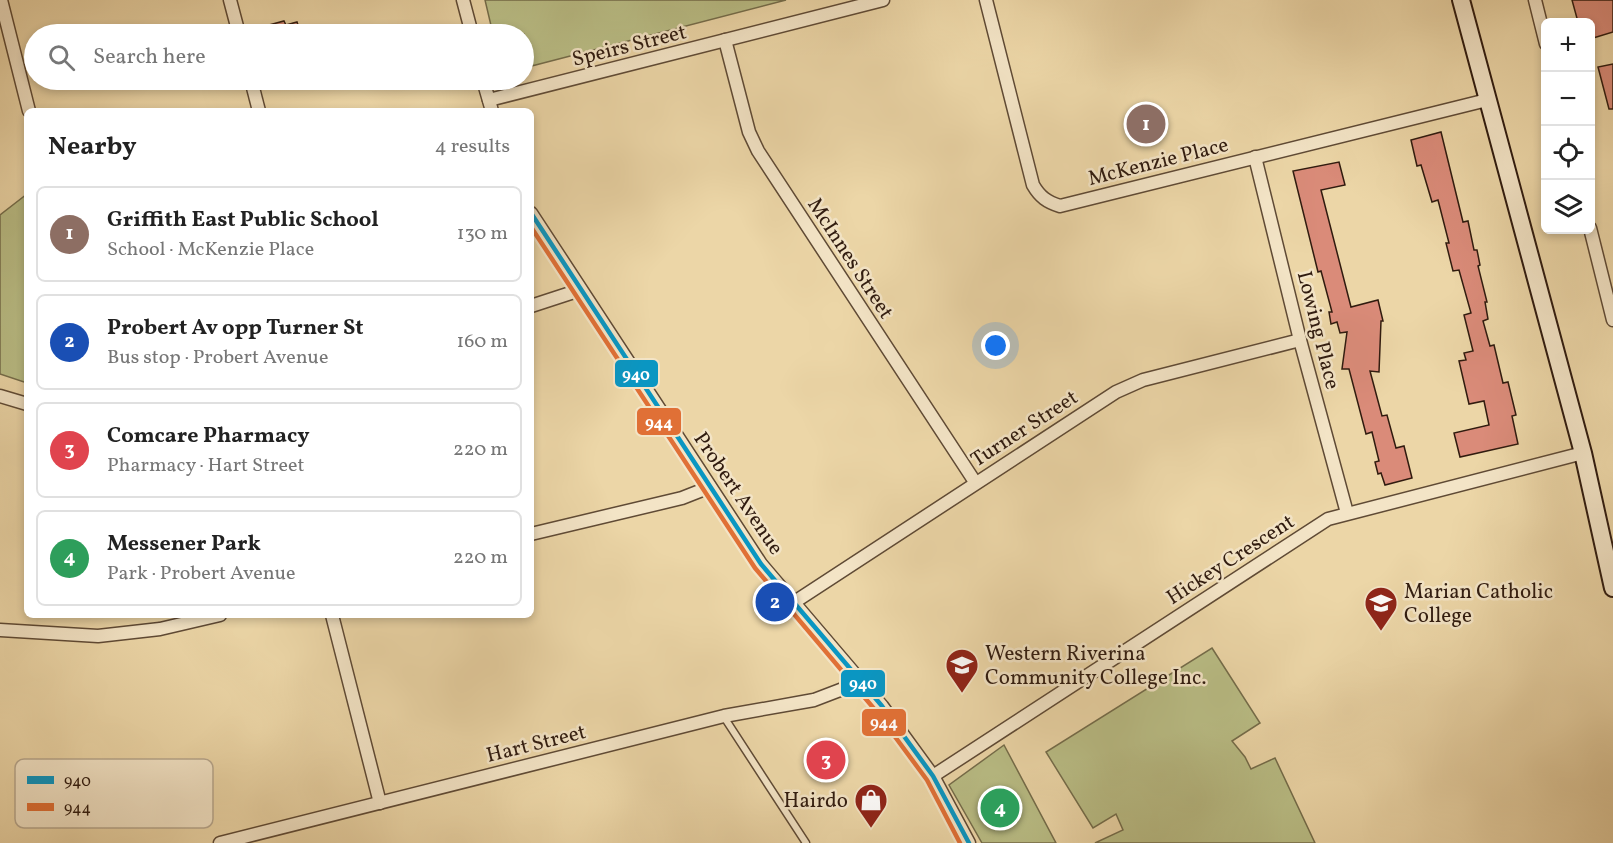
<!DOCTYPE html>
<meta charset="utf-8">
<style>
body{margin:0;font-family:Vollkorn,serif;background:#f2f2f2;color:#222}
.controls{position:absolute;right:18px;top:18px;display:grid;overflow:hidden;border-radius:9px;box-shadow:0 3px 9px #0003}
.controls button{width:54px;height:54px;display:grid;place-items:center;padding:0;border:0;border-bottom:2px solid #e0e0e0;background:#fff;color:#222;font:30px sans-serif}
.you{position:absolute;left:996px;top:346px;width:21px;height:21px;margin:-15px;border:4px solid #fff;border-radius:50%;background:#1a73e8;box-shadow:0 0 0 9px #1a73e833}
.badge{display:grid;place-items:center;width:39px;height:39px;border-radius:50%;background:#8f2418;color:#fff;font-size:20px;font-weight:700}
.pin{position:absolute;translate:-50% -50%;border:3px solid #fff;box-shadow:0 2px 6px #0006}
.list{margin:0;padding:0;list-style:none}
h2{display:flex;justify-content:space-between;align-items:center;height:78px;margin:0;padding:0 24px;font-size:26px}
h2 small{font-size:20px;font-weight:400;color:#767676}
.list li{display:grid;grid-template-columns:39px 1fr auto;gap:18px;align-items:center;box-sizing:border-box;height:96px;margin:0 12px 12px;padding:0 12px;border:2px solid #e0e0e0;border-radius:9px}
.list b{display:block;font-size:22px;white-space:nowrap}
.list p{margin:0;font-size:20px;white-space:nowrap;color:#767676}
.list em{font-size:20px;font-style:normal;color:#767676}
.icon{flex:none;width:33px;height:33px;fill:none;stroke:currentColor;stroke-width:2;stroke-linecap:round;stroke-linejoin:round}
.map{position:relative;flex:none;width:1613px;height:843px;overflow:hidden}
.search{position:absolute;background:#fff;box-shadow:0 3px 9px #0003;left:24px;top:24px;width:510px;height:66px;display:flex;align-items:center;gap:15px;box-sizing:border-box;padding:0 21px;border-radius:33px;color:#767676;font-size:22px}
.panel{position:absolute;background:#fff;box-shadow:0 3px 9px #0003;left:24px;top:108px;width:510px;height:510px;border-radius:9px}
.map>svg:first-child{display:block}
.green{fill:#b9bd85;stroke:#746c4a;stroke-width:1.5}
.building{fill:#da8b79;stroke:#301b0f;stroke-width:1.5}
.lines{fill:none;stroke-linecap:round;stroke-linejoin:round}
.service-casing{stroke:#5f4a35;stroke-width:9}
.minor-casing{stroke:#5f4a35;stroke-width:15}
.secondary-casing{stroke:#301b0f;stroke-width:20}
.service{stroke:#f3e4c6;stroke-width:6}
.minor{stroke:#f3e4c6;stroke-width:12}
.secondary{stroke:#f3e4c6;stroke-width:16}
.bus-1-casing{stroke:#f3e4c6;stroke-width:9}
.bus-2-casing{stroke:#f3e4c6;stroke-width:9}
.bus-1{stroke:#0a96c2;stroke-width:4.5}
.bus-2{stroke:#e07036;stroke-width:4.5}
.labels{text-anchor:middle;stroke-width:5;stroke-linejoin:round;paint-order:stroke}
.street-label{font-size:21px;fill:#301b0f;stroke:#f3e4c6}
.poi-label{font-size:21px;fill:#301b0f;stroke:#f3e4c6;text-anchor:start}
.key{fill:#f3e4c6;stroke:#b8a88f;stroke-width:1.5}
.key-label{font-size:16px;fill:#301b0f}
.line-badge{stroke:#f3e4c6;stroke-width:2}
.badge-label{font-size:16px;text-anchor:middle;font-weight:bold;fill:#fff}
</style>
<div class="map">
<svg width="1613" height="843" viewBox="0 0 1613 843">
<rect width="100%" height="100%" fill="#ecd6a7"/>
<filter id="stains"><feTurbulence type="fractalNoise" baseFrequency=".00333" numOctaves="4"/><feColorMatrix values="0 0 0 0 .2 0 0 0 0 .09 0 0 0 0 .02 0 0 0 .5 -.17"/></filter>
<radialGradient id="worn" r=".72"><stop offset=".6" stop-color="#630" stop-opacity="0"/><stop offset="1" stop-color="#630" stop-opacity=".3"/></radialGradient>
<g class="green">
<path d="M485,0H786L524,68V34H493Z"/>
<path d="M27,194V383L0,374V215Z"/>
<path d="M1212,648L1260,723L1232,741L1245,757L1251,769L1275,758L1315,843H1095L1123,830L1116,814L1093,828L1046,752Z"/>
<path d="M1004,745L1056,843H982L949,785Z"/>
</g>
<g class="building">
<path d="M1572,0H1613V32L1590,39V22H1578Z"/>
<path d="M284,21L286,25L297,22L301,34H265V31L271,29L269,25Z"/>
<path d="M1613,64V109H1609L1598,67Z"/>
<path d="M1441,132L1463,222L1468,221L1474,250H1477L1480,265L1478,266L1487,302H1485L1488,319L1483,321L1490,346L1494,345L1503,383L1508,382L1516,415L1512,416L1518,444L1460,457L1454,433L1489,425L1484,401L1469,404L1459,361L1466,360L1464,353L1473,351L1464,315L1471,313L1459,270L1453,271L1446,243H1449L1438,200L1432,202L1421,165L1417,166L1411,140Z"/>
<path d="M1339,162L1345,185L1321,190L1351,307L1378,300L1383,321H1381L1379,372L1370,371L1382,416L1387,415L1396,448L1404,446L1412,478L1385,485L1381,473L1378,474L1375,462L1379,461L1372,432L1366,434L1349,369H1342L1347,332L1340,333L1337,322L1331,324L1329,312H1332L1321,271L1318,272L1293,171Z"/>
</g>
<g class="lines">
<g class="service-casing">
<path id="service" d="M724,717L806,843"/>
</g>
<g class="minor-casing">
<g id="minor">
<path d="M1,0L29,111"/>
<path d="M230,0L239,34"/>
<path d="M463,0L472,34"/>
<path d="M986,0L1033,185C1040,197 1047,202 1060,206L1487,100"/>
<path d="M1535,0L1546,44"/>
<path d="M725,40L749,132L758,151L975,482"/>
<path d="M251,80L259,111"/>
<path d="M483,80L492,111"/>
<path d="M489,100L883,0"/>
<path d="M1255,157L1300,340L1347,513"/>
<path d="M531,213L761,564L882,706L933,776L969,843"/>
<path d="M1590,228L1613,320"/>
<path d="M531,306L580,290"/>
<path d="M0,396L27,404"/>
<path d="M531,534L682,498L710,487"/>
<path d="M793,603L1116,392L1143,380L1300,340"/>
<path d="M332,615L380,803"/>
<path d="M0,630L98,636L160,629L220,615"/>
<path d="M933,776L1328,519L1583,453"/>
<path d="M220,843L724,716L814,700L861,682"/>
</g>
</g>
<g class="secondary-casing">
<path id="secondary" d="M1461,0L1583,453L1613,588"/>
</g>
<use href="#service" class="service"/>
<use href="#minor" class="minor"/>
<use href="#secondary" class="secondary"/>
<g class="bus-1-casing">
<path id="bus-1" d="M531,213L761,564L882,706L933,776L969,843"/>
</g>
<g class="bus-2-casing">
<path id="bus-2" d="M531,227L755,568L876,711L927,780L960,843"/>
</g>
<use href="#bus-1" class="bus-1"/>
<use href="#bus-2" class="bus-2"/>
</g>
<defs>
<g id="school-pin" transform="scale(1.725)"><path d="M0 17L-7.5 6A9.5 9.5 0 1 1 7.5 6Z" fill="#8f2418" stroke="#f3e4c6"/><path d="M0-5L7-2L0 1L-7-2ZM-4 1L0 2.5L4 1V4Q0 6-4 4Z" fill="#fff"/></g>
<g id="university-pin" transform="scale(1.725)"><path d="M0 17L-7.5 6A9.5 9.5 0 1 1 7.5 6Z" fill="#8f2418" stroke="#f3e4c6"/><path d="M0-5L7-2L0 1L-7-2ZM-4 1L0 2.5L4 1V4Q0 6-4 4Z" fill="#fff"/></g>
<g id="shop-pin" transform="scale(1.725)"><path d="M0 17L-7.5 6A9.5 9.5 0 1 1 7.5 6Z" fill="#8f2418" stroke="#f3e4c6"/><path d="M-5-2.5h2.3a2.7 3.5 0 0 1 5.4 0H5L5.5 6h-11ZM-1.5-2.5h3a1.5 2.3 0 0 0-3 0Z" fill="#fff"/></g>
</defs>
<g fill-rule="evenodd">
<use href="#school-pin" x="1381" y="603"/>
<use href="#university-pin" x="962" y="665"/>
<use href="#shop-pin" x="871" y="800"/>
</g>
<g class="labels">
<g class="street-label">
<text transform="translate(629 45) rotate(-14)" y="7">Speirs Street</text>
<text transform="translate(1158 161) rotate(-14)" y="7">McKenzie Place</text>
<text transform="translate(851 258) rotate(57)" y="7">McInnes Street</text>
<text transform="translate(1319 330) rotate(76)" y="7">Lowing Place</text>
<text transform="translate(1024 428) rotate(-33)" y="7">Turner Street</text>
<text transform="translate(739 493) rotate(56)" y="7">Probert Avenue</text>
<text transform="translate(1230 559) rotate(-33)" y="7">Hickey Crescent</text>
<text transform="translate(536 743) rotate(-14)" y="7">Hart Street</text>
</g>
<g class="poi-label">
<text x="1404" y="598">Marian Catholic<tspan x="1404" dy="24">College</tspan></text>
<text x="985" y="660">Western Riverina<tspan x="985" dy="24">Community College Inc.</tspan></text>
<text x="848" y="807" text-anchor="end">Hairdo</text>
</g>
</g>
<rect x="15" y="759" width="198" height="69" rx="9" class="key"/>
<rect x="27" y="776" width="27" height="8" fill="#0a96c2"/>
<rect x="27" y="803" width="27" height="8" fill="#e07036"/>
<g class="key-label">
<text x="64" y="786">940</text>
<text x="64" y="813">944</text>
</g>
<g class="line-badge">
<rect x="614" y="359" width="45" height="29" rx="6" fill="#0a96c2"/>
<rect x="636" y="407" width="46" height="29" rx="6" fill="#e07036"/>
<rect x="840" y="669" width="46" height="29" rx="6" fill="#0a96c2"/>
<rect x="861" y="708" width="46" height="29" rx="6" fill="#e07036"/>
</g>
<g class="badge-label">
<text x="636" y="380">940</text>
<text x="659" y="428">944</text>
<text x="863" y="689">940</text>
<text x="884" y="728">944</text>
</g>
<rect width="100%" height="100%" filter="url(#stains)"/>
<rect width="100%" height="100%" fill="url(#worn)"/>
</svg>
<div class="controls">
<button>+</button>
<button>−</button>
<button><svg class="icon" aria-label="locate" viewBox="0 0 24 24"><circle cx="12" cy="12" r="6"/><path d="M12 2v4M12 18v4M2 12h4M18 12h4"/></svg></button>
<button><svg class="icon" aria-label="layers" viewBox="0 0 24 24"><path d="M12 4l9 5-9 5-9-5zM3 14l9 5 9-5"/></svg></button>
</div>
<div class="you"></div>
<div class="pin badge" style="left:1146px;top:124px;background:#8d6e63">1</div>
<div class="pin badge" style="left:775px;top:602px;background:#1a4fb4">2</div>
<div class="pin badge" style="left:826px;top:760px;background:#e0444e">3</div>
<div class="pin badge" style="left:1000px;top:808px;background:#2e9e5b">4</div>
<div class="search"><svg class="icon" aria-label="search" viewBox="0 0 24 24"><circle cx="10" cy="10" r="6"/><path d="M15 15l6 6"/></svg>Search here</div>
<section class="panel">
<h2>Nearby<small>4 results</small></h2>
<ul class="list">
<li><span class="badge" style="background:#8d6e63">1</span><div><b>Griffith East Public School</b><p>School · McKenzie Place</p></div><em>130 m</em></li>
<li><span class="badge" style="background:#1a4fb4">2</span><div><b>Probert Av opp Turner St</b><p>Bus stop · Probert Avenue</p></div><em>160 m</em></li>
<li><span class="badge" style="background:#e0444e">3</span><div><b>Comcare Pharmacy</b><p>Pharmacy · Hart Street</p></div><em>220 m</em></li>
<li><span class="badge" style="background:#2e9e5b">4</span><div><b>Messener Park</b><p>Park · Probert Avenue</p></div><em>220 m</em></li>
</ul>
</section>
</div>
